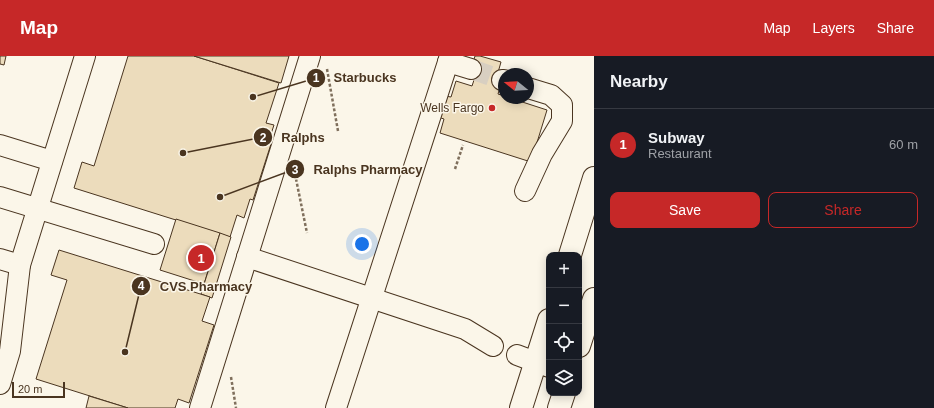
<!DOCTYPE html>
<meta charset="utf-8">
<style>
body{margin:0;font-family:Arial,sans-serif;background:#20242c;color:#f1f3f6}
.controls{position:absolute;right:12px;bottom:12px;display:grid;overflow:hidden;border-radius:8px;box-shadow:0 2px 10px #0003}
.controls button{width:36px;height:36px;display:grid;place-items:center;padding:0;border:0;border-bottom:1px solid #363941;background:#171b24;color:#f1f3f6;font:20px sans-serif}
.compass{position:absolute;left:498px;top:12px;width:36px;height:36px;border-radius:50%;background:#171b24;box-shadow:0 2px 10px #0003;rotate:288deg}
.scale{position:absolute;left:12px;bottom:10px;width:53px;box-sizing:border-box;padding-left:4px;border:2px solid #4a3520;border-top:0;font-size:11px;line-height:14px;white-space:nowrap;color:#4a3520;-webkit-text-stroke:3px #fbf6e9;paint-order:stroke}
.you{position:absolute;left:362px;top:188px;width:14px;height:14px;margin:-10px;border:3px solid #fff;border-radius:50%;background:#1a73e8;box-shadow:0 0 0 6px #1a73e833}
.badge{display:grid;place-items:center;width:26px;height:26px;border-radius:50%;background:#c62828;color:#fff;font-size:13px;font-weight:700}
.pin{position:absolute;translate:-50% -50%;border:2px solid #fff;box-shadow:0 1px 4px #0006}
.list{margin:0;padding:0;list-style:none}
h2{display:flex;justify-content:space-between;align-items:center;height:52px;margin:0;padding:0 16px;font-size:17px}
h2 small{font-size:13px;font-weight:400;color:#9ea1a6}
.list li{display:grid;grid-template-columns:26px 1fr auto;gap:12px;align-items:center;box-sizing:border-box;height:72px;padding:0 16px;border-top:1px solid #363941}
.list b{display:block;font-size:15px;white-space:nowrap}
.list p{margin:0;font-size:13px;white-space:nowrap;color:#9ea1a6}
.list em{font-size:13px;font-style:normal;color:#9ea1a6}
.actions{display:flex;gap:8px;padding:12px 16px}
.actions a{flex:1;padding:9px 0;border:1px solid #c62828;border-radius:8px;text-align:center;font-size:14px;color:#c62828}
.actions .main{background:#c62828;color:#fff}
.icon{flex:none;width:22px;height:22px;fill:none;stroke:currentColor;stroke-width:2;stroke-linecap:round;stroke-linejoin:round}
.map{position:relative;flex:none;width:594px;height:352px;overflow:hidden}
header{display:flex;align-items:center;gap:24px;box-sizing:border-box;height:56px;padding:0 20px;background:#c62828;color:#fff}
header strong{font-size:19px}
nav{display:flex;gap:22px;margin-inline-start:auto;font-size:14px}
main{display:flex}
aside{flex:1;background:#171b24}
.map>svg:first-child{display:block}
.building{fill:#ecdcbc;stroke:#4a3520}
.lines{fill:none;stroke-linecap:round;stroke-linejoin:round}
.minor-tunnel{stroke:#d8cfc1;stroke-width:20;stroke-dasharray:20 10;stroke-linecap:butt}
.minor-casing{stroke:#4a3520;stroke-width:22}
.major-casing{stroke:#4a3520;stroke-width:24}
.path{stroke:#7f6f5c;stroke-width:2.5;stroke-dasharray:3 2;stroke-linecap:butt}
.minor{stroke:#fbf6e9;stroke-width:20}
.major{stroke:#fbf6e9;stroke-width:22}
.poi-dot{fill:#c62828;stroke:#fbf6e9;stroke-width:1.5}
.labels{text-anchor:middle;stroke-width:3;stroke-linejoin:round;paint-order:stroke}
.poi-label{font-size:12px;fill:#4a3520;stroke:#fbf6e9;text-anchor:end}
.leader{fill:none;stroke:#4a3520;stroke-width:1.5}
.callout-dot{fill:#4a3520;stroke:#fbf6e9;stroke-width:1.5}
.mark-label{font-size:12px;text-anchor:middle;font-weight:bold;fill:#fff}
.callout-label{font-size:13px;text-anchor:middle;font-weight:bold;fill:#4a3520;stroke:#fbf6e9;stroke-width:3;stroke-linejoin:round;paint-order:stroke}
</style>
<header>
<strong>Map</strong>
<nav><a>Map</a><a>Layers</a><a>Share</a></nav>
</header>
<main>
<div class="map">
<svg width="594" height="352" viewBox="0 0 594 352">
<rect width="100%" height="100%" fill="#fbf6e9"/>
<g class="building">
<path d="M0,0H6L4,9L0,8Z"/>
<path d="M128,0H194L279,27L266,67L274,69L268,87L271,88L253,144L250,143L244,162L237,159L230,181L74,132L82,106L94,110Z"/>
<path d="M194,0H289L281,27Z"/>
<path d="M475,0H480L501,6L497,20L502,24L498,38L504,40V42H510L547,54L531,106L440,77L444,63L438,61L445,40L451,41L456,25L472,30L476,18L470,16Z"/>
<path d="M176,163L220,177L204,228L160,214Z"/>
<path d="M220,177L231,181L212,242L201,238Z"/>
<path d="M59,194L210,241L202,265L214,269L189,347L178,343L175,352H128L36,323L67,224L51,219Z"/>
<path d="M89,340L128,352H86Z"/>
</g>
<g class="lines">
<path class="minor-tunnel" d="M471,13L502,24"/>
<g class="minor-casing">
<g id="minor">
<path d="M448,6L471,13"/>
<path d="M502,24H504"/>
<path d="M0,89L52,105"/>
<path d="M525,135L542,98L562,65V49L551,39L528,32"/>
<path d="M0,141L154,188"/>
<path d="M247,201L465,273L493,290"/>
<path d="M0,203L20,209"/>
<path d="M517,299L549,311"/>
<path d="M0,328L10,295L20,209L85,0"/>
<path d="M200,352L310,0"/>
<path d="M336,352L450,0"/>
</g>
</g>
<g class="major-casing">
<g id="major">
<path d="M570,199L594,122"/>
<path d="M579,290L594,243"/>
<path d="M521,352L549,264"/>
<path d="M559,352L564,337"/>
</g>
</g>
<g class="path">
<path d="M327,13L338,75"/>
<path d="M455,113L463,89"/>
<path d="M295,118L307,177"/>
<path d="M231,321L236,352"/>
</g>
<use href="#minor" class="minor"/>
<use href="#major" class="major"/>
</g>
<circle class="poi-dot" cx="492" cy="52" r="4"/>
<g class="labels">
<g class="poi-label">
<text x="484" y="56">Wells Fargo</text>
</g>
</g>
<path class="leader" d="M253 41L316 22M183 97L263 81M220 141L295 113M125 296L141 230"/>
<g class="callout-dot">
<circle cx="253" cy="41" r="4"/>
<circle cx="183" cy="97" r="4"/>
<circle cx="220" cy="141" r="4"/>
<circle cx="125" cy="296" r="4"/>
<circle cx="316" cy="22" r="10"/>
<circle cx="263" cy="81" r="10"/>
<circle cx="295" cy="113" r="10"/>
<circle cx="141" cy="230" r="10"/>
</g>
<g class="mark-label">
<text x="316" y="26">1</text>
<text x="263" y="86">2</text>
<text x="295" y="118">3</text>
<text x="141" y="234">4</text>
</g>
<g class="callout-label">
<text x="365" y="26">Starbucks</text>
<text x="303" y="86">Ralphs</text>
<text x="368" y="118">Ralphs Pharmacy</text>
<text x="206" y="235">CVS Pharmacy</text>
</g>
</svg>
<div class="controls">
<button>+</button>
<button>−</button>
<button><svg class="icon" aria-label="locate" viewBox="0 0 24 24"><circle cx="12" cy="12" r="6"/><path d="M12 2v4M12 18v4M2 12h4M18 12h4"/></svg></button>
<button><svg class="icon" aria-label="layers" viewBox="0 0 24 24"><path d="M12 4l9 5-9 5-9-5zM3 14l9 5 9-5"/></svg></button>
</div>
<svg class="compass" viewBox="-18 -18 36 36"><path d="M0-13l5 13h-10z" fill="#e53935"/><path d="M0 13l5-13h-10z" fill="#9ea1a6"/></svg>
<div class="scale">20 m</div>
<div class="you"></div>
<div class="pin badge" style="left:201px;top:202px">1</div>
</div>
<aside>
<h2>Nearby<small></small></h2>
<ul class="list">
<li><span class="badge">1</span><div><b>Subway</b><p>Restaurant</p></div><em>60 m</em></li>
</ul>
<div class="actions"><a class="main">Save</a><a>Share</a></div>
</aside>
</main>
